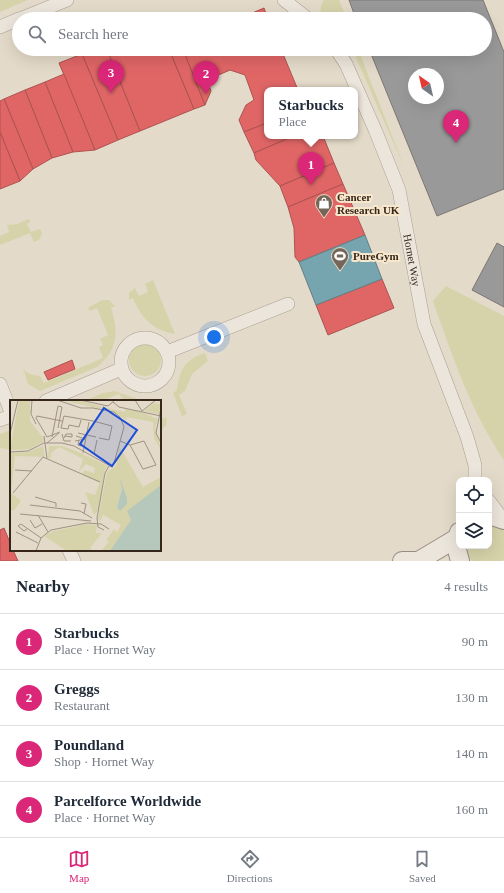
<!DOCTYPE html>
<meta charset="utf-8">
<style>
body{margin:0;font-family:Georgia,serif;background:#f6f6f7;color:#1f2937}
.controls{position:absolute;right:12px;bottom:12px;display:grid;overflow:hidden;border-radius:8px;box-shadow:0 4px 16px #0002}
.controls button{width:36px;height:36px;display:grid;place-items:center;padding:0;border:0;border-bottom:1px solid #e0e1e3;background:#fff;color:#1f2937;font:20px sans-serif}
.compass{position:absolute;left:408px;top:68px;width:36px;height:36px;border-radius:50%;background:#fff;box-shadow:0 4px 16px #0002;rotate:326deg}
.you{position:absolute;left:214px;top:337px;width:14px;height:14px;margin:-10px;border:3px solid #fff;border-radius:50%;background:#1a73e8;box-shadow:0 0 0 6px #1a73e833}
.badge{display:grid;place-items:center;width:26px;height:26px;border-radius:50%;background:#db2777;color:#fff;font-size:13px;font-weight:700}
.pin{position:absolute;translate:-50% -33px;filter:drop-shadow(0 1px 2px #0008)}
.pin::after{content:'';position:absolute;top:21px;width:14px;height:12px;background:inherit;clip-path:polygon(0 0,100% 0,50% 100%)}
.popup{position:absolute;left:264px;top:87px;width:94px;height:52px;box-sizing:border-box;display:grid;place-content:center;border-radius:8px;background:#fff;filter:drop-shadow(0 1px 3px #0005);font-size:13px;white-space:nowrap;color:#747a83}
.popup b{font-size:15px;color:#1f2937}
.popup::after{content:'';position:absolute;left:50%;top:100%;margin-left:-8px;border:8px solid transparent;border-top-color:#fff}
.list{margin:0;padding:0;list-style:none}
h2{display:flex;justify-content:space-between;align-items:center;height:52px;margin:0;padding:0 16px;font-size:17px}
h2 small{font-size:13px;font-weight:400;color:#747a83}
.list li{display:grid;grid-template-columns:26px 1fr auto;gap:12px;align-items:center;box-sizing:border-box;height:56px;padding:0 16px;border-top:1px solid #e0e1e3}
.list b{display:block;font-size:15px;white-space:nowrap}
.list p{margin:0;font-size:13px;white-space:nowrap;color:#747a83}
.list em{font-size:13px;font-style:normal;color:#747a83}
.icon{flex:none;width:22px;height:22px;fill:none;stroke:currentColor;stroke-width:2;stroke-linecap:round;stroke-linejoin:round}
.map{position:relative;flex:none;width:504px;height:561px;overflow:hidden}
.search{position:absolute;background:#fff;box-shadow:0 4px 16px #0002;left:12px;right:12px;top:12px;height:44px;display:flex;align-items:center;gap:10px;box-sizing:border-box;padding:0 14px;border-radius:22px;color:#747a83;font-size:15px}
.sheet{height:276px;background:#fff}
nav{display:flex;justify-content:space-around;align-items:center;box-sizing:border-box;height:56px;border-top:1px solid #e0e1e3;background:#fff;font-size:11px;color:#747a83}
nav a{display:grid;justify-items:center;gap:2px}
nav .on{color:#db2777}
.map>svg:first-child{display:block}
.green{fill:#d6d3aa}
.shops{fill:#e06666;stroke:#ad5350}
.public{fill:#76a5af;stroke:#637f83}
.industry{fill:#999;stroke:#7c7773;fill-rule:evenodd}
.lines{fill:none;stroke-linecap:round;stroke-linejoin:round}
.street-casing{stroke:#a99f93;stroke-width:14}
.secondary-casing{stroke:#988e83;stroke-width:20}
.street{stroke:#ece5db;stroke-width:13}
.secondary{stroke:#ece5db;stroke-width:18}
.labels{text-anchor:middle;stroke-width:4;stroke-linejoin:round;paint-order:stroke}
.poi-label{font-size:11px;font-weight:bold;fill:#37271b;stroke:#f7e8cd;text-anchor:start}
.street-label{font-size:11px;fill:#37271b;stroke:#f7e8cd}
.inset-road{fill:none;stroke:#9f9283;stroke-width:1}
.view{fill:#1d4ed8;fill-opacity:0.15;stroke:#1d4ed8;stroke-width:2}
.inset-edge{fill:none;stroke:#37271b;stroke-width:2}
</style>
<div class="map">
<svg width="504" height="561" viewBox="0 0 504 561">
<rect width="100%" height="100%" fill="#e4dac9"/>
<g class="green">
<path d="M0,0H28L0,12Z"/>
<path d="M324,0H339L347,19H324C319,14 320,6 324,0Z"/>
<path d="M351,49H358L405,169L354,53Z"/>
<path d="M29,219L30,222L27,224L31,232L40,229L42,234L39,240L34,242L30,233L0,245V236L9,232L7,225L17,224Z"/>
<path d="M153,280L175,334C153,330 141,318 133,298L129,300V293L135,288L139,296L148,292L145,284Z"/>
<path d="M446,286L504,316V460C471,412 452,355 433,301Z"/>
<path d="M102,300H109L115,306L111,308C119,332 118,350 97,367L40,391L28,384L23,368C27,374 32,375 40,376L44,383L103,358L99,347L103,345L100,339L108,335L97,308L90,311L88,308Z"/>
<circle cx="145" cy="360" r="16"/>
<path d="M205,353L208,361L192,374L185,391L179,395L187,414L182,416L173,393L177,390C179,371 185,359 205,353Z"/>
<path d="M115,391L142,401H124L119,394L101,401H84L103,393Z"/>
<path d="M160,415L162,419L166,417C168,424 166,427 160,430Z"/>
<path d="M11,430V450L0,448V434Z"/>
<path d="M489,523L501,527L504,531V559L502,561H472L466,554L464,546H489Z"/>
</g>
<g class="shops">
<path d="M264,8L268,19H238Z"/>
<path d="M94,49H107L140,131L118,140L82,54Z"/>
<path d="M107,49H169L194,109L140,131Z"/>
<path d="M169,49H183L205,105L194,109Z"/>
<path d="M183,49H281L298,90H267V123L244,132L239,120L246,105L254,100L245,75L230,70L207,80L211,91L205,105Z"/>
<path d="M82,54L118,140L95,150L59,63Z"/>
<path d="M64,74L95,150L73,152L45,82Z"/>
<path d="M45,82L73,152L52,158L25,90Z"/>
<path d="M25,90L52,158L33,169L4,99Z"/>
<path d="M4,99L33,169L20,181L0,132V101Z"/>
<path d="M267,123V136H294L254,153L244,132Z"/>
<path d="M0,132L20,181L0,189Z"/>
<path d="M294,136H323L334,163L280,186L256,160L254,153Z"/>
<path d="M334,163L343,184L288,207L280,186Z"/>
<path d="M343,184L365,235L299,262L295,257L294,228L288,207Z"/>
<path d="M382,279L394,308L328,335L316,305Z"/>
<path d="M72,360L75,369L48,380L44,372Z"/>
<path d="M4,528L11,545V550H13L18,561H0V530Z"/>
</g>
<path class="public" d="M365,235L382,279L316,305L299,262Z"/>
<g class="industry">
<path d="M349,0H483L504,52V189L437,216L369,49H485V19H356ZM414,74H438V98H414Z"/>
<path d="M497,243L504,247V307L472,290Z"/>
</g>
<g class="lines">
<g class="street-casing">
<g id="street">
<path d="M284,0L308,19"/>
<path d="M20,19L67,0"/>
<path d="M0,27L19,19"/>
<path id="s1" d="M336,49L346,64L376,132L399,190L424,324L467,437L475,465V480"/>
<circle cx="145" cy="362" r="24"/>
<path d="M167,352L288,304"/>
<path d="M0,384L11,412"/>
<path d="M46,401L121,369"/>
<path d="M0,420L11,416"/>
<path d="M489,501L502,518"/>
<path d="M69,550L74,561"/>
</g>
</g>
<g class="secondary-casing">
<g id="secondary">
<path d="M489,515L504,520"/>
<path d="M459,532L456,546L460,561"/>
<path d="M420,560L457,538"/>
<path d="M402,561H425"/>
</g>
</g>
<use href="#street" class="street"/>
<use href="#secondary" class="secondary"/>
</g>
<defs>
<g id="shop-pin" transform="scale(0.9)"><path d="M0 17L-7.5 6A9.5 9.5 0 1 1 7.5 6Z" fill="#746658" stroke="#f7e8cd"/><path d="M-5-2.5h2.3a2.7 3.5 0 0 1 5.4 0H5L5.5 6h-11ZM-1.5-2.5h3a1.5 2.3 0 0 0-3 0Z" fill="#fff"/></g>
<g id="stadium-pin" transform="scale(0.9)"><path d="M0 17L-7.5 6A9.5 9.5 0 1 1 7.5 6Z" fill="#746658" stroke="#f7e8cd"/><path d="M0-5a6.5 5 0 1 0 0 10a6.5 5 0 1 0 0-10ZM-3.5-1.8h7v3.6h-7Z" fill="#fff"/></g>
</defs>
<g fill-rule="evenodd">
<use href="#shop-pin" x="324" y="203"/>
<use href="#stadium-pin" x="340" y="256"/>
</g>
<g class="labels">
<g class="poi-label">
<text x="337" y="201">Cancer<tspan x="337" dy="13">Research UK</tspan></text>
<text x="353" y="260">PureGym</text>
</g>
<g class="street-label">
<text dy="4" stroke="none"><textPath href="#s1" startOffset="226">Hornet Way</textPath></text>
</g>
</g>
<g transform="translate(10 400)">
<rect width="151" height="151" fill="#e4dac9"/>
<path d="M9,0H20V21L34,39L33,42L20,49L0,50ZM66,0L114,12L116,9L128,11L148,19L145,27L151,50L144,38L143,22L117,17L113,36L116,20L103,11L59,2ZM144,3L151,4L149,14L134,11ZM33,46L35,57L5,56L1,93L11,101L4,110L0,111V53L18,52ZM39,46H52L66,51L98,66L95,70L89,109L84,115L75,92L85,95L90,83L72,75L74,70L84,73L85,68L76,64L69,71L73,59L49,47L41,53V58H38ZM109,46L133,87L151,77V110L107,151H91L99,142L96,140L104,129L107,132L111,125L93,115L90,122L88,118L97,72L106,66ZM109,75L117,98L110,110L107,107L112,89ZM77,124L87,125L86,133H92L80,148L83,151H57L34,136L44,131Z" fill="#d6d3aa" fill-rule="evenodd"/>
<path d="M109,75L117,98V104L110,111L107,107L112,89ZM151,85V151H100L121,120L117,111Z" fill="#b5c8bb"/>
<path class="inset-road" d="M22,0L21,14L26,24M47,0L71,8H83L104,12L110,17L114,27L104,63M70,0L98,6L105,0M125,0L132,11L146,0M103,2L109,7L151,16M151,8L146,33L151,43M71,20L69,27L59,25L58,29L51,28L54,16L83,21L102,26L99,40L89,38M50,32L37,37L26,18L27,16L52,21M68,33L86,37M0,34L8,0M52,34L54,41H61M34,36L37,58M42,37L48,6L52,7L48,28M54,38L56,34H62V37L55,36M69,40L68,45L71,46L72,41M65,41L75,39L66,36M110,41L120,45L133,69L146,65L134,41L120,45M37,43L49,33M0,52L18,51L34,43H52L64,46L102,67M73,53L79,22M84,54L87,40M5,70L22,71M3,93L33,57L90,82M25,97L46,103V107M71,103L76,104L74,114M20,105L70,111L82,118M10,114L81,121M28,115L38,132M20,120L25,128L32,124M17,129L14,131L8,126L11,124L31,138M94,130L88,127L87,118L95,73L99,66M6,132L28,143M26,151L31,138L41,130L77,123L91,124L99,129"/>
<path class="view" d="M94,8L127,30L102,66L70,44Z"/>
<rect width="151" height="151" class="inset-edge"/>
</g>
</svg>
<div class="controls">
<button><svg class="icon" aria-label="locate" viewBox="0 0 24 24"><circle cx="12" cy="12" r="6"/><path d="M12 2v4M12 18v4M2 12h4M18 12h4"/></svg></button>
<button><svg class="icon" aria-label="layers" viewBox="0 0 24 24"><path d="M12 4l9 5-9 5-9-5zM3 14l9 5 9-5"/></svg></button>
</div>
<svg class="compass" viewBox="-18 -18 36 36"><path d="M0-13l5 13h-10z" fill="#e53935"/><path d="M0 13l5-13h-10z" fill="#747a83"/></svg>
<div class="you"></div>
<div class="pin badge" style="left:311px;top:185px">1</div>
<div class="popup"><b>Starbucks</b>Place</div>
<div class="pin badge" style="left:206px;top:94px">2</div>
<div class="pin badge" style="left:111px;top:93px">3</div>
<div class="pin badge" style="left:456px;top:143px">4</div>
<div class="search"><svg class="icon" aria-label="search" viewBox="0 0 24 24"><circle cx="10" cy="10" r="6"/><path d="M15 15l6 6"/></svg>Search here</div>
</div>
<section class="sheet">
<h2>Nearby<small>4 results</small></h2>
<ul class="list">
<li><span class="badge">1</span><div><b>Starbucks</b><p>Place · Hornet Way</p></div><em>90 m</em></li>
<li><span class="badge">2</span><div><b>Greggs</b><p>Restaurant</p></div><em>130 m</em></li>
<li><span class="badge">3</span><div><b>Poundland</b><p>Shop · Hornet Way</p></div><em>140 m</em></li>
<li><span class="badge">4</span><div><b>Parcelforce Worldwide</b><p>Place · Hornet Way</p></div><em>160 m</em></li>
</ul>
</section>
<nav>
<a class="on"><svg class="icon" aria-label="map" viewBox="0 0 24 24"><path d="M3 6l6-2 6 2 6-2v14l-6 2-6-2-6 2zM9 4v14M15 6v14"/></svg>Map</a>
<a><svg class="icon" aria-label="directions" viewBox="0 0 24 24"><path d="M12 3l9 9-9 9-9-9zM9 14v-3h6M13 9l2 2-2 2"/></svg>Directions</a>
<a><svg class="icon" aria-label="saved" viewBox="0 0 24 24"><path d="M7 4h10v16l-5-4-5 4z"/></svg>Saved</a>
</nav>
